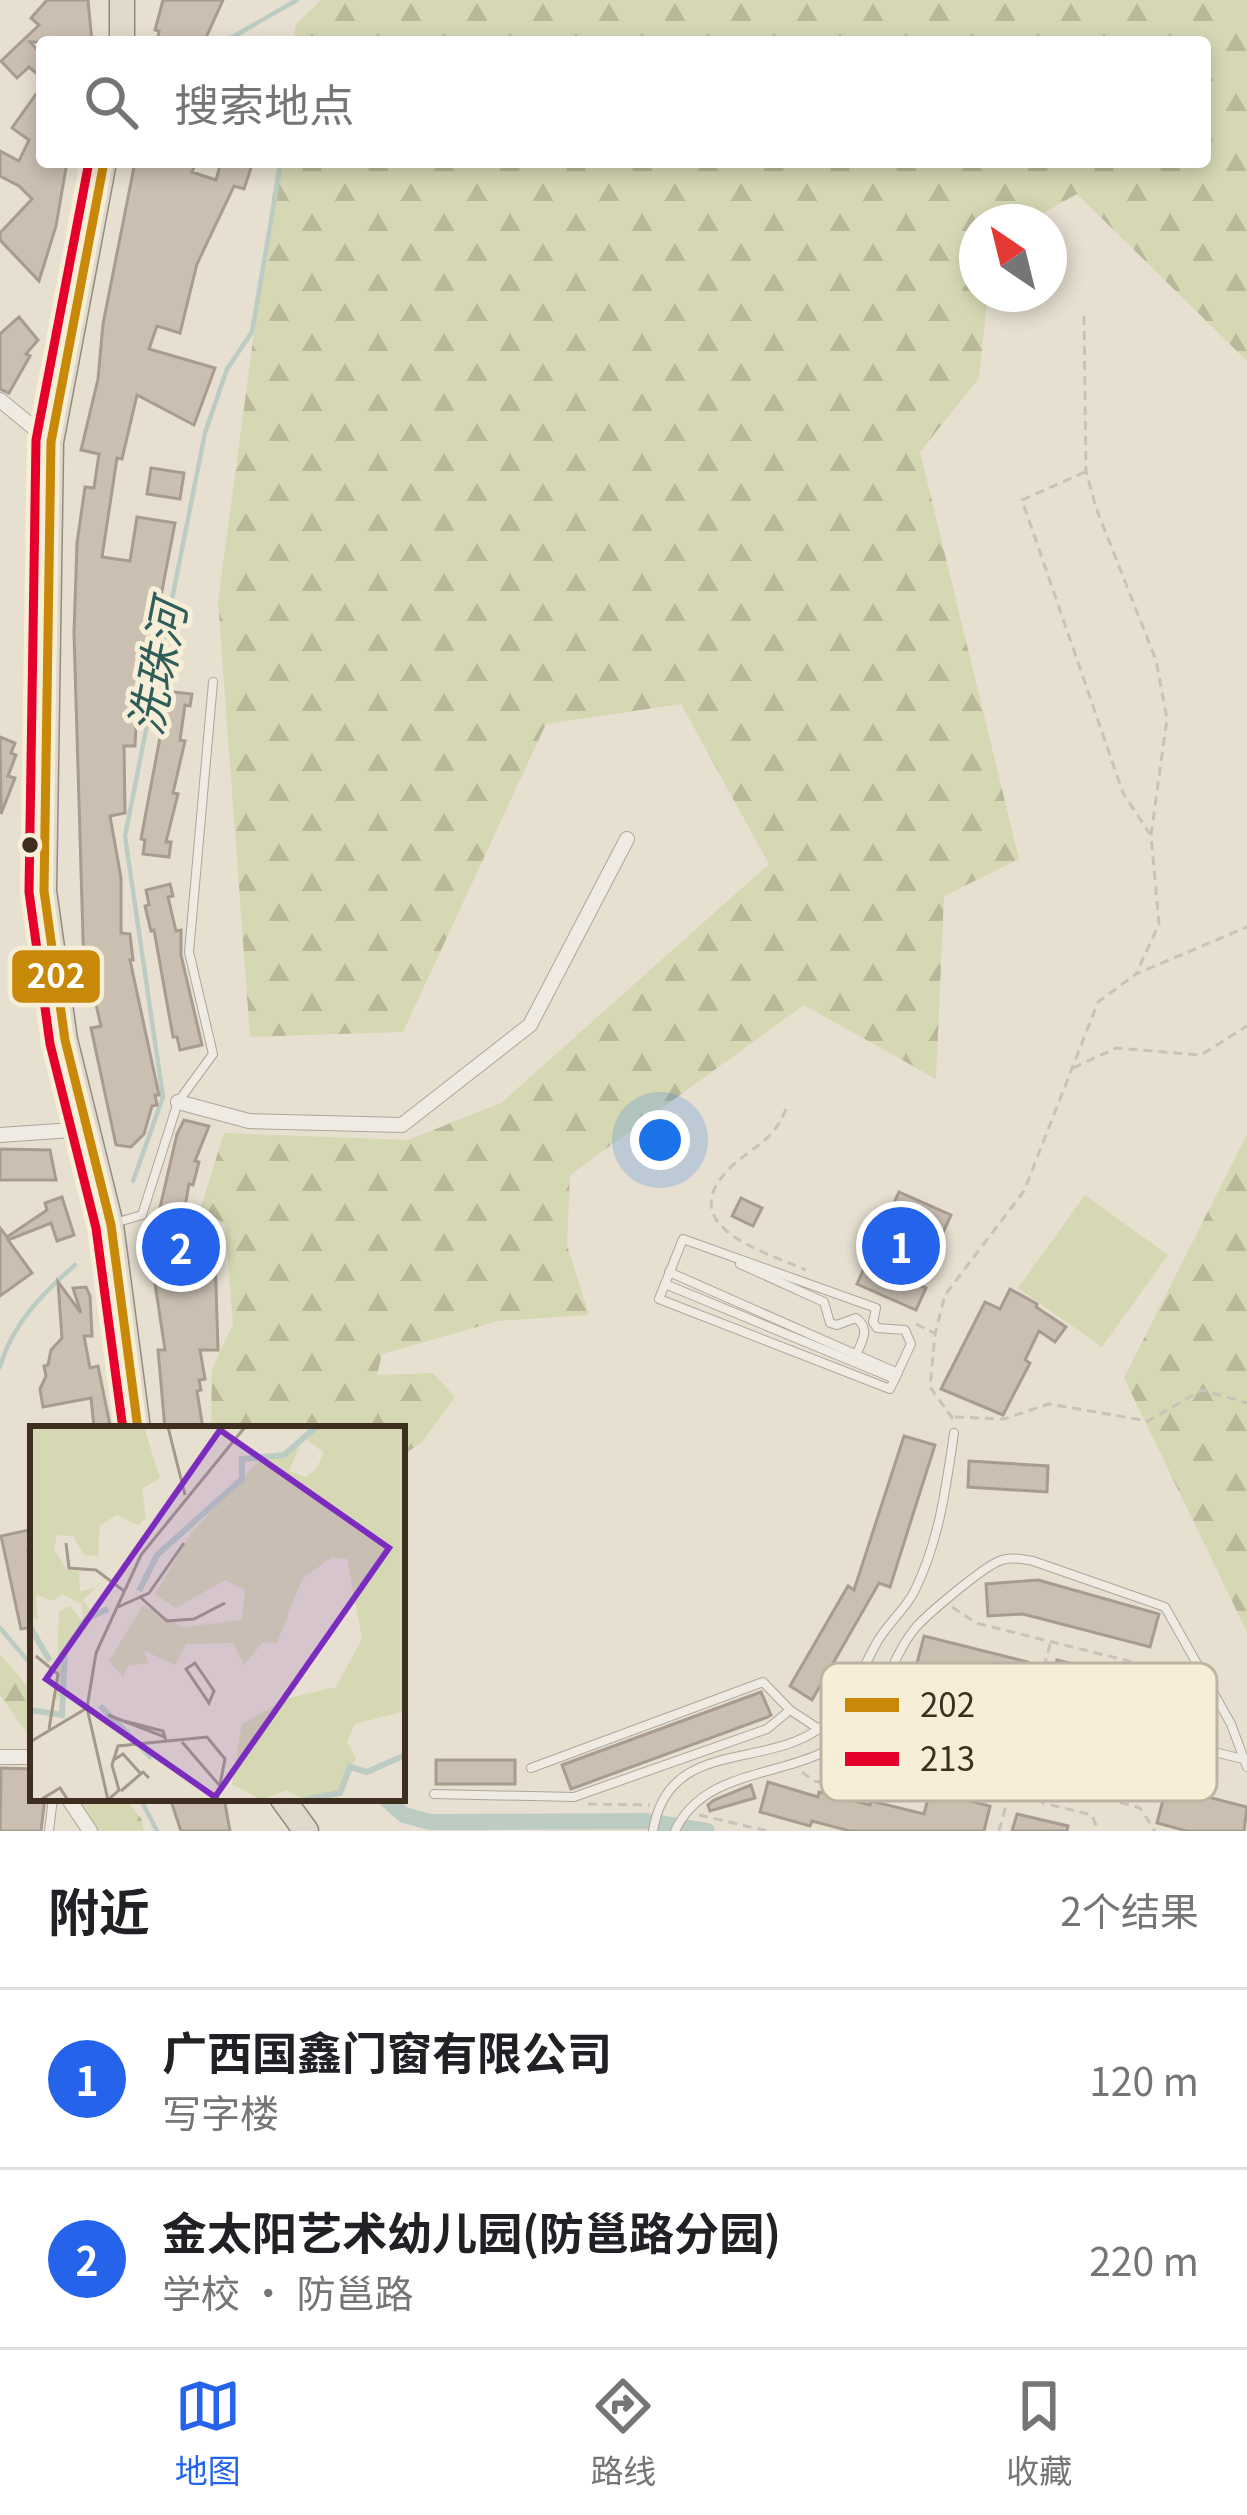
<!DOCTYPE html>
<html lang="zh">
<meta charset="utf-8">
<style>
body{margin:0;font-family:Georgia,"Noto Sans SC",serif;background:#f2f2f2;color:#202124}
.compass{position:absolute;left:959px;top:204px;width:108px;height:108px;border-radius:50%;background:#fff;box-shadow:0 6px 18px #0003;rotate:325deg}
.you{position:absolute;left:660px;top:1140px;width:42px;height:42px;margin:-30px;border:9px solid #fff;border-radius:50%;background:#1a73e8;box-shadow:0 0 0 18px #1a73e833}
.badge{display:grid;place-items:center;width:78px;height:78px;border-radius:50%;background:#2563eb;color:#fff;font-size:39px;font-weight:700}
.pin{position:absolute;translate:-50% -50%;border:6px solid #fff;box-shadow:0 3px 12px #0006}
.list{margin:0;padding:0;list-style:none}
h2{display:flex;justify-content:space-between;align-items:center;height:156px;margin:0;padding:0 48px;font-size:51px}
h2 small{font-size:39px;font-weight:400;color:#757577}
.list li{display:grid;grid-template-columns:78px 1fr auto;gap:36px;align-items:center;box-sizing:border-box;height:180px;padding:0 48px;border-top:3px solid #e0e0e0}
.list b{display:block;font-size:45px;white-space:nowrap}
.list p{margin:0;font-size:39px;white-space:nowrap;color:#757577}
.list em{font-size:39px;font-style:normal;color:#757577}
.icon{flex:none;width:66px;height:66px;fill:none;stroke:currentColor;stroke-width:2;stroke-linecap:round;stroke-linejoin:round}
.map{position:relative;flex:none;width:1247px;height:1831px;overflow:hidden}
.search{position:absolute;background:#fff;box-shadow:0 6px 18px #0003;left:36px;right:36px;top:36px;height:132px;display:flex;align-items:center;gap:30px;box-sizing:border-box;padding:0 42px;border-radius:12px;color:#757577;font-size:45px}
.sheet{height:516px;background:#fff}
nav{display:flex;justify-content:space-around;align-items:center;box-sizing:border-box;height:168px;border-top:3px solid #e0e0e0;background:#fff;font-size:33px;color:#757577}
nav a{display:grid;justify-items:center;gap:6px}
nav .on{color:#2563eb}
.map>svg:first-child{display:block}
.forest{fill:url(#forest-firs)}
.pitch{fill:#d6d7b3}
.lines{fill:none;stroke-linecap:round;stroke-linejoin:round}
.stream{stroke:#bcccc2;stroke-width:4.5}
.canal{stroke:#bcccc2;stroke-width:16}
.building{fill:#cbbfb2;stroke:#a89c90;stroke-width:3}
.service-casing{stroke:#ada599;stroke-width:10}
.minor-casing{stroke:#ada599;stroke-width:16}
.trunk-casing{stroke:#928b80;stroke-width:27}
.path{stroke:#c8c2b9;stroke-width:3;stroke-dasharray:9 6;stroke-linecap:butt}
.service{stroke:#efebe3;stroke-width:8}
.minor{stroke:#efebe3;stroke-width:14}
.trunk{stroke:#e0d9cb;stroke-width:24}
.bus-1-casing{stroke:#f7eed8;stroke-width:18}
.bus-2-casing{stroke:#f7eed8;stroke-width:18}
.bus-1{stroke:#c88808;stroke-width:9}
.bus-2{stroke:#e4002b;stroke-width:9}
.bus-dot{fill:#3d2e20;stroke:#f7eed8;stroke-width:4.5}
.labels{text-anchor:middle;stroke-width:10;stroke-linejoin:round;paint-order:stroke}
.water-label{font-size:45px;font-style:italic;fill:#2f5d5a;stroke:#f7eed8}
.inset-river{fill:none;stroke:#bcccc2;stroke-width:6}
.inset-road{fill:none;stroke:#a3998a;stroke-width:3}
.view{fill:#7b2cbf;fill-opacity:0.15;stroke:#7b2cbf;stroke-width:6}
.inset-edge{fill:none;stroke:#3d2e20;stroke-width:6}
.key{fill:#f7eed8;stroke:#bfb4a1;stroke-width:3}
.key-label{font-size:33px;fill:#3d2e20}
.line-badge{stroke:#f7eed8;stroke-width:4.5}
.badge-label{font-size:33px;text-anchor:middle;font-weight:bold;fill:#fff}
</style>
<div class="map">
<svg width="1247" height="1831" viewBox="0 0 1247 1831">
<defs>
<pattern id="forest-firs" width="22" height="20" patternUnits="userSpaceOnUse" patternTransform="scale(3)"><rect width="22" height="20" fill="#d6d7b3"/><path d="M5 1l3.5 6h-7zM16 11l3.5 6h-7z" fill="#b9b99a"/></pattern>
</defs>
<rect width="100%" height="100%" fill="#e7e0d1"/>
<g class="forest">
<path d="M321,0H1247V361L1077,194L1027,222H977V294H988L979,378L920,452L1019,859L944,896L936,1079L804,1005L570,1175L567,1245L589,1315L498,1321L382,1354L377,1375L433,1373L455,1397L422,1442L402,1456V1429H214L211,1426L212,1369L233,1324L225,1225L201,1207L224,1133L408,1140L501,1103L769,864L681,704L546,724L403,1032L250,1037L218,601L277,162H1205V42H293L296,24Z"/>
<path d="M1247,1134V1632L1124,1378Z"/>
<path d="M0,1654L33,1693V1742L0,1695Z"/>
<path d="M73,1798H124L141,1818L144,1831H96Z"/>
</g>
<path class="pitch" d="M1085,1195L1168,1255L1102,1347L1018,1288Z"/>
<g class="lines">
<g class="stream">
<path d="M224,42L297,0"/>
<path d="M133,1181L163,1097L125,836L205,433L227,369L252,332L280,168L277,162"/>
<path d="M0,1367C12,1324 43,1293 75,1265"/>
<path d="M0,1628L33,1667"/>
<path d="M140,1798L157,1831"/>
</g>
<path class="canal" d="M385,1798L404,1815L430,1822L646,1821L707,1831"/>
</g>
<g class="building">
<path d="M47,0H88L92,42H30L42,55V78L29,67L17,78L1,61L39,25L31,18Z"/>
<path d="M163,0H223L204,42H157L159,31L155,30Z"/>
<path d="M42,86V162H67L56,226L39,281L0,240V233L32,199L19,186L0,176V151L19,161L29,140L12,128Z"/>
<path d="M135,162H196L192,172L216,180L221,162H253L244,189L234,186L197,264L180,333L157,326L149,349L215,368L194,425L137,395L122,459L117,458L102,557L130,561L137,517L175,523L152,643L140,642L135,746H124L125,813L110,816L121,878V933L130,934L133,960H130L159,1095H155L157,1105L152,1106L144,1134L131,1147L116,1145L91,1028L101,1026L88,970L84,971L74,633L77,543L85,487L94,488L99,454L81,450L98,379L103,324Z"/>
<path d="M19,317L38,340L26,354L30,356L9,393L0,389V334Z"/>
<path d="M151,468L184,473L180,499L147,494Z"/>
<path d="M166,691L192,694L190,706L185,705L180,740L185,741L173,793L178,794L166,842H171L169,857L143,854L145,840L141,839L161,732L157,731L160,706L164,707Z"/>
<path d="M0,737L15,743L11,753L16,755L8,776L15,778L1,814Z"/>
<path d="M170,884L173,896L168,897L176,931L181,930V955L202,1045L180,1050L177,1037H173L154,930L151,931L145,906L149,905L146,890Z"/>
<path d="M184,1120L209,1126L195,1161L199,1162L193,1185L189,1184L182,1224L214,1223L218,1350H200L205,1379L199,1380L201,1390L197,1391L203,1429H165L158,1350H165L153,1270H147L146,1225H156L177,1134Z"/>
<path d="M0,1149L50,1150L56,1180H0Z"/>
<path d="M899,1192L951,1215L919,1285L926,1288L916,1310L857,1284Z"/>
<path d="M62,1197L74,1235L57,1241L51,1223L8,1240L32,1273L0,1296V1228L7,1237L47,1210L45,1203Z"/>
<path d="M741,1198L762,1208L753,1226L732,1216Z"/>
<path d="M58,1282L81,1313L73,1288L86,1287L90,1296L92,1336H84L90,1368L98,1366L110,1425L94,1427L91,1398L43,1407L40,1389L46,1376L44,1366L48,1365L51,1350L62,1338Z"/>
<path d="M1010,1289L1037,1304L1036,1307L1066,1327L1055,1342L1039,1331L1025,1360L1030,1363L1003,1415L941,1389L985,1302L1000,1309Z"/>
<path d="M904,1436L935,1445L890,1587L879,1583L812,1700L790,1686L848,1586L854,1590Z"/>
<path d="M969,1461L1048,1466L1047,1492L968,1487Z"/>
<path d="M33,1529V1551H28L33,1577V1627L21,1629L1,1536Z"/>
<path d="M1038,1580L1159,1614L1150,1647L1023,1614L988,1616L986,1584Z"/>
<path d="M924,1636L1028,1662L1020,1693L916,1667Z"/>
<path d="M1057,1660L1200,1696L1191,1730L1048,1695Z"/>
<path d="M761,1692L771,1715L768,1717L571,1789L562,1765Z"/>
<path d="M1038,1731L1167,1763L1161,1785L1247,1807L1244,1831H1187L1157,1823L1163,1800L1029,1766Z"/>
<rect x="436" y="1760" width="79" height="24"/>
<path d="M1,1768L33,1769V1798H45L41,1831H0Z"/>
<path d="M768,1782L818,1797L819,1792L870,1805L871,1801L924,1814L930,1791L990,1806L984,1831H850L812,1821L810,1826L760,1812Z"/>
<path d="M751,1785L755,1798L710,1811L708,1805L714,1800Z"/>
<path d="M170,1798H224L230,1831H181Z"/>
<path d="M1017,1814L1068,1826L1067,1831H1012Z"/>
</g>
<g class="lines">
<g class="service-casing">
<g id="service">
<path d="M118,1222L142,1215L178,1102L213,1054L189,952L213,682"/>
<path d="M683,1239L876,1308L873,1322L877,1328L905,1330L911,1344L890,1389L659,1299Z"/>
<path d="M740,1264L824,1302L830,1323L837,1325L856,1318C871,1329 862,1341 856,1355"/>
<path d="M669,1272L898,1373"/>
<path d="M665,1284L895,1379"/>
<path d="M892,1673L1243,1759"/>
<path d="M531,1768L763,1682L790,1710L819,1729"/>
<path d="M434,1794L574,1797L767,1729L790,1710"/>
<path d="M49,1831L53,1798"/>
<path d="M653,1831C668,1738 763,1770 820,1728C847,1708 860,1673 876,1644C886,1625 904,1611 914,1592C939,1542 946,1488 954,1433"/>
<path d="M675,1831C708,1760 805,1782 855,1730C884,1700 891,1656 917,1626C930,1612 980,1570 997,1562C1009,1556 1021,1559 1033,1561L1165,1607L1231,1724L1247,1767"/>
</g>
</g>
<g class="minor-casing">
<g id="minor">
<path d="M0,400L51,442"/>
<path d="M178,1102L249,1121L402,1125L530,1025L627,839"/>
<path d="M0,1135L87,1129"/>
<path d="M0,1757H33"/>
<path d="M68,1798L90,1831"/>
</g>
</g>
<g class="trunk-casing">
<g id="trunk">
<path d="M122,0V42"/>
<path d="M104,162L51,442L44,891L65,1040L111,1225L138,1429"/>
<path d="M282,1798L306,1831"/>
</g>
</g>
<g class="path">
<path d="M1084,316L1086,471L1096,508L1156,660L1167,719L1151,835L1159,924L1136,974"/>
<path d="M1085,472L1022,500L1123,793L1150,834"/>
<path d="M1073,1068L1116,1048L1201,1055L1247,1026"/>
<path d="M786,1109C772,1144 753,1145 729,1169C672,1227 766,1252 806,1270"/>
<path d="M916,1324L934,1333"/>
<path d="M955,1417L1004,1419L1049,1404L1148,1421L1202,1390L1247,1403"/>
<path d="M953,1419L930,1387L935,1334L945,1295L1024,1191L1098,1002L1136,974L1247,927"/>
<path d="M952,1607L976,1623L1189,1676"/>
<path d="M1036,1696L1051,1641"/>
<path d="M886,1701L918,1710"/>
<path d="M929,1757L961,1766L970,1774"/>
<path d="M802,1772L814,1781L901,1798L930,1777L959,1783L972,1776L1036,1793L1043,1803L1092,1815L1098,1831"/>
<path d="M846,1785C854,1768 869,1770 885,1773"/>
<path d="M1037,1792L1047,1782L1140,1808L1155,1831"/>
<path d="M880,1793L887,1765"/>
<path d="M717,1803L750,1790"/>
<path d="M588,1804L650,1805"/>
<path d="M699,1815L768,1831"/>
<path d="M999,1831L1030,1717"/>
</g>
<use href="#service" class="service"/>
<use href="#minor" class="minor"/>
<use href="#trunk" class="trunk"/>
<g class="bus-1-casing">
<path id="bus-1" d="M104,162L51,442L44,891L65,1040L111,1225L138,1429"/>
</g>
<g class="bus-2-casing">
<path id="bus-2" d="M89,162L36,440L29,892L50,1044L96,1228L123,1429"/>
</g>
<use href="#bus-1" class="bus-1"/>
<use href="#bus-2" class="bus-2"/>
</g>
<circle class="bus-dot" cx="30" cy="845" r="10"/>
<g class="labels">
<g class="water-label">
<text transform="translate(158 668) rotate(-79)" y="16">洗珠河</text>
</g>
</g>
<g transform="translate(30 1426)">
<rect width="375" height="375" fill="#e7e0d1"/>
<path d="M0,1H114L130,52L112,63L116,92L108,99L87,89L70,99L68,130L54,129L43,110L27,109L24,124L37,144L49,145L50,165L66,162L53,174L61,185L54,191L51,178L32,168L23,175L6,169L8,194L0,190ZM288,1H375V285L325,298L317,316L326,333L306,369L271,373L257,364L231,374L202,358L212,298L259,272L306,261L332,213L317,133L302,131L272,153L247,217L233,216L214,239L203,217L156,218L145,239L113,224L119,237L98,240L93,251L79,235L113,179L153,201L212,194L215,164L195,154L146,182L125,168L162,106L228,35L269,22L259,45L276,51L286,43L294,27L277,14ZM40,180L52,195L33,228L36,264L26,274L29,185Z" fill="#d6d7b3"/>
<path class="inset-river" d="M109,165L127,129L212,53V33L254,29L286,1M0,201L20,235M70,280L122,332M0,284L32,289L35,225L56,193L78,183M274,374L310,367L320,341L337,346L375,329"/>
<path class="inset-road" d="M138,1L155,69M36,117L39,142L66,144L94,165M109,170L137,195L164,193L195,177M88,181L119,167L154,117M6,230L28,248L19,303M165,237L184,265L179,277L156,243ZM78,289L135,311M94,295L133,305L136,315M0,316L57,282M152,316L190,360M82,335L93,328L111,348M91,365L113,346L119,352M79,373L89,364L82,339L88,320L177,311L195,333L187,374M10,374L30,362L38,374M78,374L57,282L66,227L111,129L215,1"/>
<path class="view" d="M190,4L359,122L185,371L16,253Z"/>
<rect width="375" height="375" class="inset-edge"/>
</g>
<rect x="821" y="1663" width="396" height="138" rx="18" class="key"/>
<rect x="845" y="1698" width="54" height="14" fill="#c88808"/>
<rect x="845" y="1752" width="54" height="14" fill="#e4002b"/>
<g class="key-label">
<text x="920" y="1717">202</text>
<text x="920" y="1771">213</text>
</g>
<rect class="line-badge" x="10" y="948" width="92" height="57" rx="12" fill="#c88808"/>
<g class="badge-label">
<text x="56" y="988">202</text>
</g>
</svg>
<svg class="compass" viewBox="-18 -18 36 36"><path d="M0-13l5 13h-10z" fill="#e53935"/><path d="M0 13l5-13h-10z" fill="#757577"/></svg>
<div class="you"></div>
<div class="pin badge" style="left:901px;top:1246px">1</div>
<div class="pin badge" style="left:181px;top:1247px">2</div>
<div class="search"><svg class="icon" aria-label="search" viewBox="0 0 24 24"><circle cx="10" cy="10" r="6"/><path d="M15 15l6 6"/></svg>搜索地点</div>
</div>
<section class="sheet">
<h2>附近<small>2个结果</small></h2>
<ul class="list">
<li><span class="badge">1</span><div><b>广西国鑫门窗有限公司</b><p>写字楼</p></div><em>120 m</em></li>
<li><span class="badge">2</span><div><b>金太阳艺术幼儿园(防邕路分园)</b><p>学校 · 防邕路</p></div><em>220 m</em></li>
</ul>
</section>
<nav>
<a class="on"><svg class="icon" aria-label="map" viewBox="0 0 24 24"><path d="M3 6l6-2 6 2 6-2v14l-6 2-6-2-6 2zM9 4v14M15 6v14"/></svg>地图</a>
<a><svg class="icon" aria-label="directions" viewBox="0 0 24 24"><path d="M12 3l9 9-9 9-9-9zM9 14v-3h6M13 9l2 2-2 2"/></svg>路线</a>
<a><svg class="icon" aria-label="saved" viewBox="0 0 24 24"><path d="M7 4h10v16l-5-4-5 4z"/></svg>收藏</a>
</nav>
